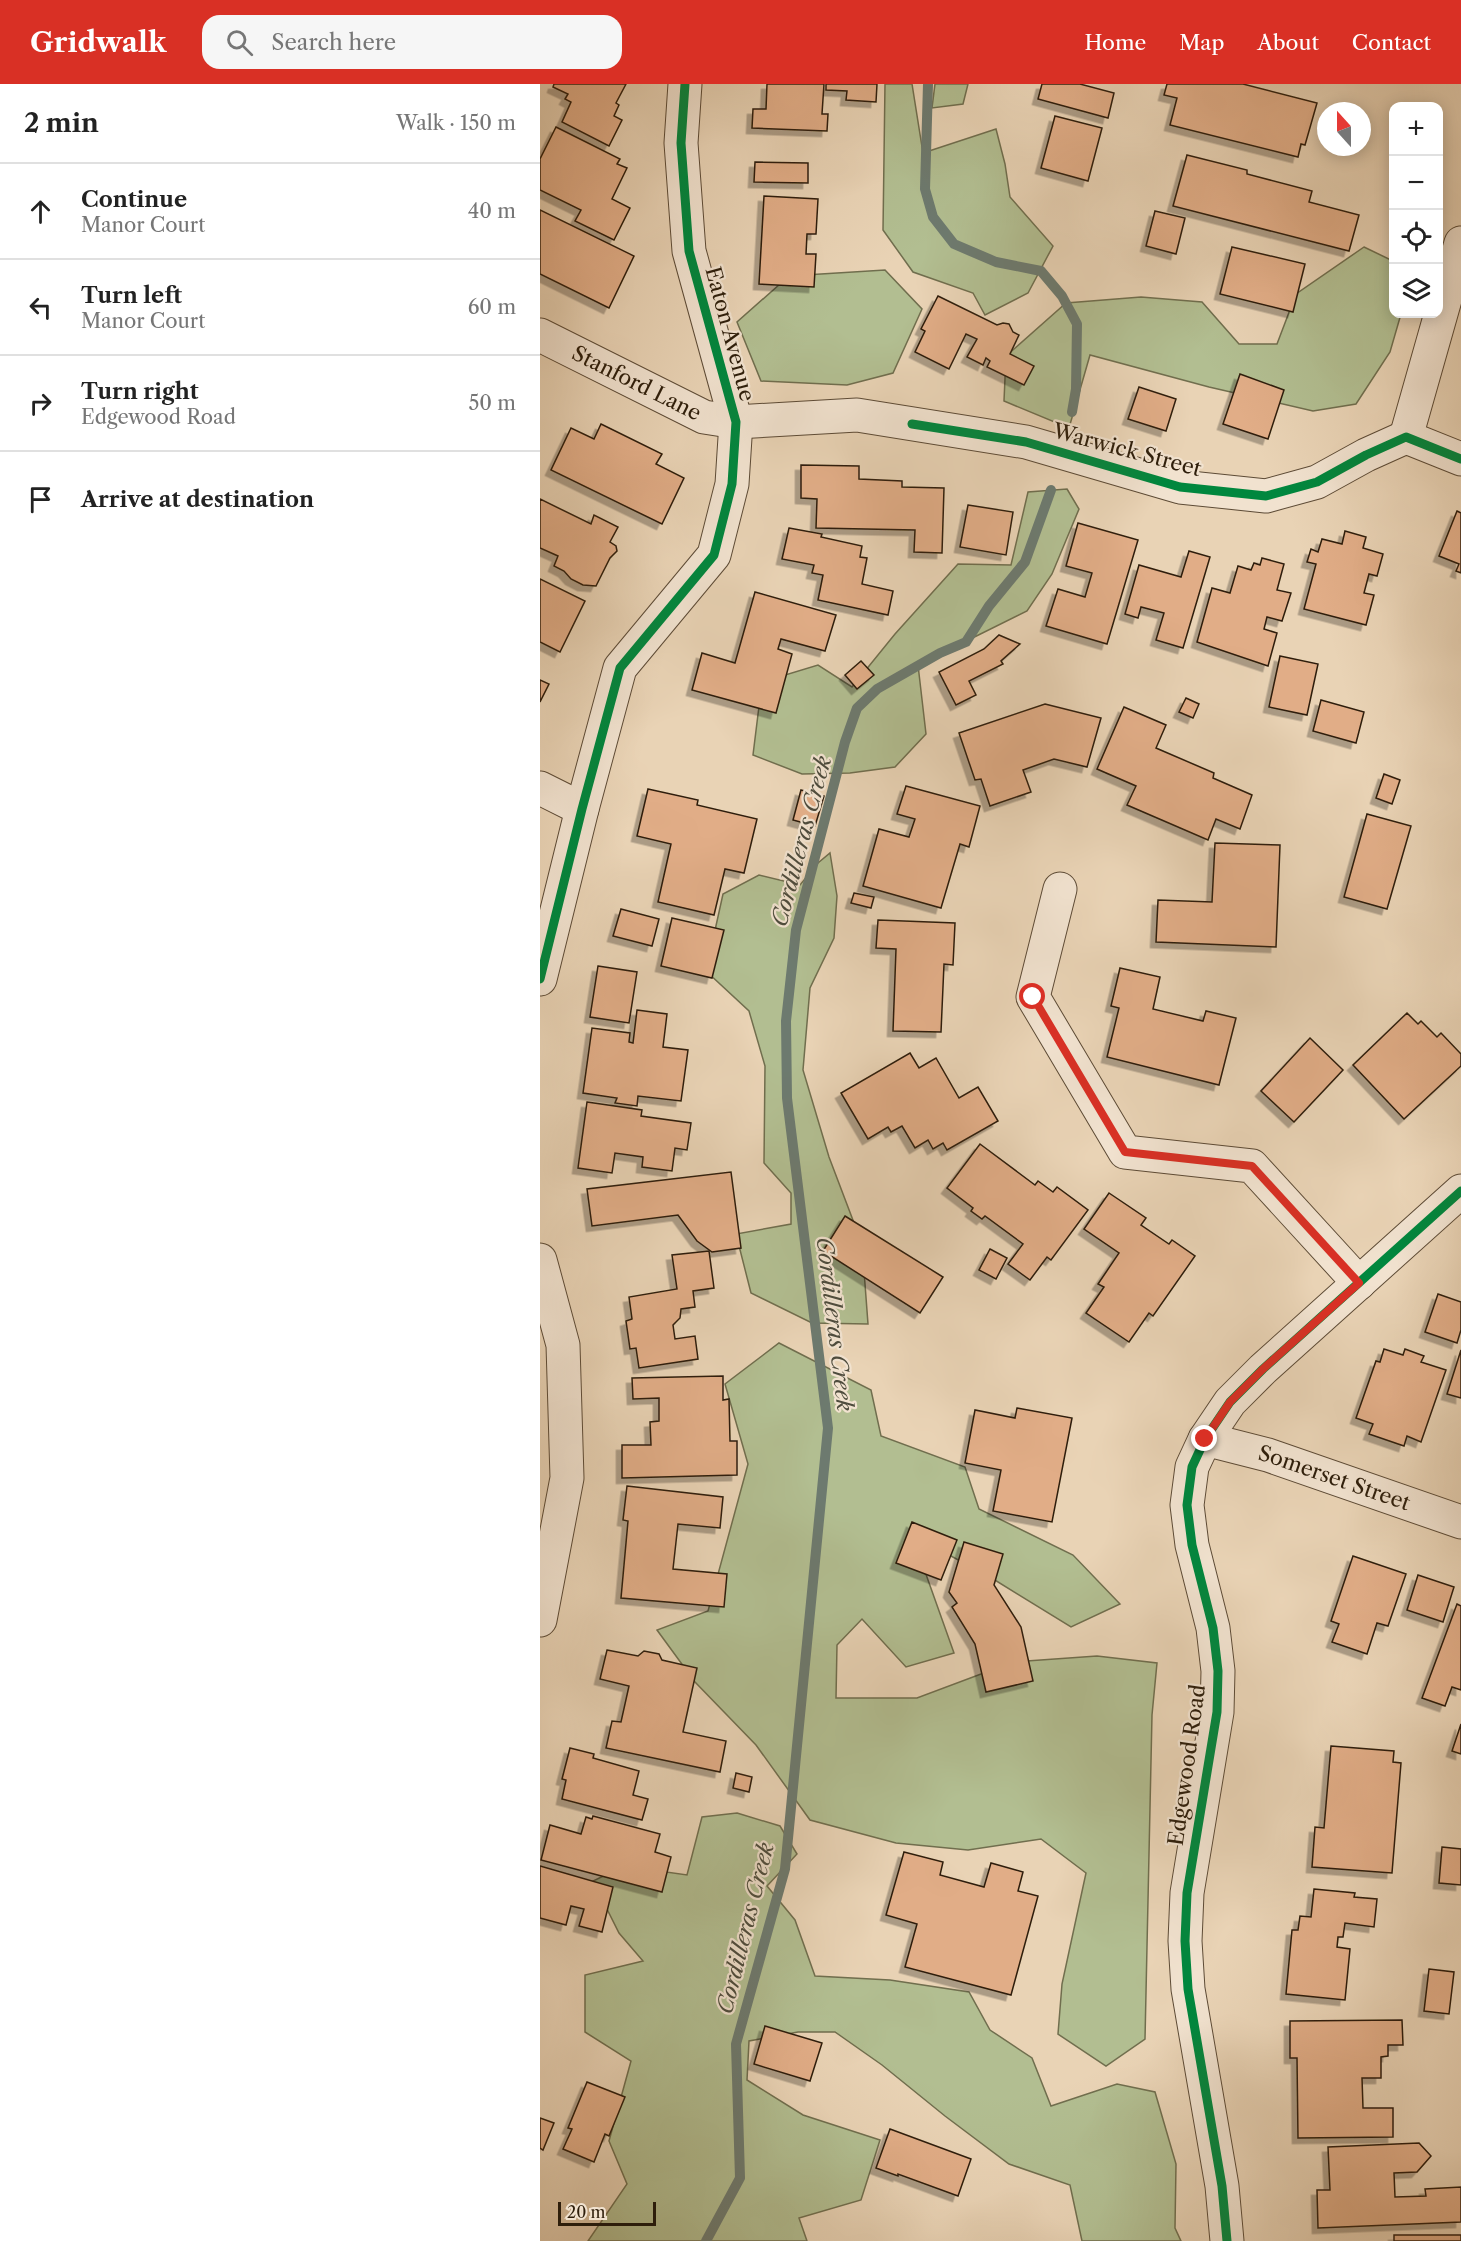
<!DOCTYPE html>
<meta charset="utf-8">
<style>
body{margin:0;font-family:"Libre Caslon Text",serif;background:#f6f6f6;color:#222}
.controls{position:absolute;right:18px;top:18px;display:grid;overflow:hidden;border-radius:12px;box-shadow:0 3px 15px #0003}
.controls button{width:54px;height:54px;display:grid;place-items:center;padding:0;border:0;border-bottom:2px solid #e0e0e0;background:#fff;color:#222;font:30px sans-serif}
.compass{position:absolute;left:777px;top:18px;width:54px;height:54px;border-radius:50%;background:#fff;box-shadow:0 3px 15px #0003;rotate:339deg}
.scale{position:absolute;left:18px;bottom:15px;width:98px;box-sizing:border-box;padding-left:6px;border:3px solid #2e1e0b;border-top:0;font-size:16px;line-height:21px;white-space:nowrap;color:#2e1e0b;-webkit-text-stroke:4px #f1e2cf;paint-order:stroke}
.stop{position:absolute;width:18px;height:18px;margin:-14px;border:4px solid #d93025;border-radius:50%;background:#fff}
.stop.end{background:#d93025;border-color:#fff;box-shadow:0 2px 6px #0008}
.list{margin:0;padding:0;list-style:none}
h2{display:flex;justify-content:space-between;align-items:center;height:78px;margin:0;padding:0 24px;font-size:26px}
h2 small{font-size:20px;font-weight:400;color:#767676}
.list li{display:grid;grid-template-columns:39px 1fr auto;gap:18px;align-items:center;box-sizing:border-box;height:96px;padding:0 24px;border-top:2px solid #e0e0e0}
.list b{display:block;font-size:22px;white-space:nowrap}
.list p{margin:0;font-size:20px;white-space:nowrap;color:#767676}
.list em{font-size:20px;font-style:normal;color:#767676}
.icon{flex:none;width:33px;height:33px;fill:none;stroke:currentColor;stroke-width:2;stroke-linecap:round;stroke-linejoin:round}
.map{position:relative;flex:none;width:921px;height:2157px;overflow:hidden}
header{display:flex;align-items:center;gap:36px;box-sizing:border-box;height:84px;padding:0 30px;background:#d93025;color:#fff}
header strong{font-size:28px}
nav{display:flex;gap:33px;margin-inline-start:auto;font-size:21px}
.search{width:420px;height:54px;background:#f6f6f6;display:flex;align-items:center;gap:15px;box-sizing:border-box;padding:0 21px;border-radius:18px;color:#767676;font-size:22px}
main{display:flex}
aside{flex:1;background:#fff}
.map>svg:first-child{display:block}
.green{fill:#b2be91;stroke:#706e4e;stroke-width:1.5}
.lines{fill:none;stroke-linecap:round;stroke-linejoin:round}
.stream{stroke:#6d7a6f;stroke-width:10}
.building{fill:#e1ad87;stroke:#2e1e0b;stroke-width:1.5;filter:url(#shadow)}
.minor-casing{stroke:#5d4b36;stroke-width:35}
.minor{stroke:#f1e2cf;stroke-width:33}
.cycleway-casing{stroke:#f1e2cf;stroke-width:13}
.cycleway{stroke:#00873e;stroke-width:9}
.route{stroke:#d93025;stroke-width:8}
.labels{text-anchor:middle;stroke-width:4.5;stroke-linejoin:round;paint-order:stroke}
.street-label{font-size:21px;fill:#2e1e0b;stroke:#f1e2cf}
.water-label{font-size:22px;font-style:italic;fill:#4e4c3d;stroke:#f1e2cf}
</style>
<header>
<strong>Gridwalk</strong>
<div class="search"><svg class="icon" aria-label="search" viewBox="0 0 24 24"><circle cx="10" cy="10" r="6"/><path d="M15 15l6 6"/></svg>Search here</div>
<nav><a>Home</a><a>Map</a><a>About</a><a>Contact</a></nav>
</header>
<main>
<aside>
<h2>2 min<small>Walk · 150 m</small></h2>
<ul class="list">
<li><svg class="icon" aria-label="ahead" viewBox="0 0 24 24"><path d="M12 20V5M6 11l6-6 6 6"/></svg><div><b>Continue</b><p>Manor Court</p></div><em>40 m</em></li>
<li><svg class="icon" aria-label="left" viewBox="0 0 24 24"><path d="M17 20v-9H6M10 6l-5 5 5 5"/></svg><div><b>Turn left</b><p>Manor Court</p></div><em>60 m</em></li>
<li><svg class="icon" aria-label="right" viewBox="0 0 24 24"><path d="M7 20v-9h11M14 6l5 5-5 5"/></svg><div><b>Turn right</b><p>Edgewood Road</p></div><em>50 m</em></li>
<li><svg class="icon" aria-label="arrive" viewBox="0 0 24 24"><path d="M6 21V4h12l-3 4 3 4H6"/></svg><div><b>Arrive at destination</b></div></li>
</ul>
</aside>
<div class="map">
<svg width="921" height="2157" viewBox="0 0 921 2157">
<defs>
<filter id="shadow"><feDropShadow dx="-5.5" dy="5.5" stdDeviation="0" flood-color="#0004"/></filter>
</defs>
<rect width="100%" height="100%" fill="#e9d3b5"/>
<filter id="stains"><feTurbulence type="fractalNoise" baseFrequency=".00333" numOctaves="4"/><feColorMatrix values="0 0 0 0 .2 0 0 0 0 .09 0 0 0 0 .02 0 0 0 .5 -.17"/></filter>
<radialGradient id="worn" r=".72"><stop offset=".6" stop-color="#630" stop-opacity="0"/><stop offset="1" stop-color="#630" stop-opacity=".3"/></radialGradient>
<g class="green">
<path d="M345,0H372L383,69L456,45L465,80L470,113L513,162L488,209L445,231L433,209L373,188L343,146Z"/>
<path d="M395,0H428L423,20L392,24Z"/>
<path d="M824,163L853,177L854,230H861L850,268L816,320L773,327L669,303L550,271L529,344L464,317L466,272L526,219L601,213L662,218L699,260H737L756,210Z"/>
<path d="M345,186L382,225L353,289L307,301L221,297L197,238L249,192Z"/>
<path d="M527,405L539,425L512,490L487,527L378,581L386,650L355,683L310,689L262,690L213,671L222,598L278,581L312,603L355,550L418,480L471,481L488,408Z"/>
<path d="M290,769L297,812L294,854L270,904L263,986L289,1073L322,1160L328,1240L272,1239L211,1209L196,1150L251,1140V1109L224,1079L225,982L209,927L166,887L183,810L219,791L260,801L278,779Z"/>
<path d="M239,1259L331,1306L341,1352L425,1383L439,1425L533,1471L580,1520L531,1543L450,1493L372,1451L414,1569L366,1583L322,1535L297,1561L296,1614H377L473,1578L557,1572L617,1579L612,1631L605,1955L566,1982L518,1950L522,1900L546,1789L501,1755L428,1766L356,1759L270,1736L216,1661L155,1598L117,1546L168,1527L208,1380L185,1300Z"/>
<path d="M197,1729L240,1742L257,1770L227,1802L255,1836L275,1892L350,1896L429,1908L450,1946L492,1974L511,2022L577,2000L615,2008L636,2080L635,2144L641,2157H542L530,2101L469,2080L405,2032L342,1981L295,1948H258L209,1957L207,1996L263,2031L340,2056L321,2116L259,2134L267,2157H48L87,2100L69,2057L91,1977L45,1948V1891L103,1877L79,1849L53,1797L84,1782L147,1791L162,1733Z"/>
</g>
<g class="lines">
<g class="stream">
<path d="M388,0L385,105L393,133L414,160L456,178L501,187L522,212L537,240L536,305L532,328"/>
<path d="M166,2157L200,2094L196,1960L245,1785L288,1344L247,1014L246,937L256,846L305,658L317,624L337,605L400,569L426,558L449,522L485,478L511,406"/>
</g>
</g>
<g class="building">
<path d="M14,0H86L76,19L79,21L74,32L82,36L69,62L22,38L31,18L25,15L28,10L13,3Z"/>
<path d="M227,0H284L282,30H288L287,47L212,44L213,25H226Z"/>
<path d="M286,0H337L336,18L306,16L307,7L286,6Z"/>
<path d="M502,0H540L574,9L568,34L498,15Z"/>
<path d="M627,0H703L777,19L765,61L761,60L758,73L630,41L637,14L624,11Z"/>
<path d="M515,32L562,44L548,97L501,84Z"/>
<path d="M16,43L80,75L77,80L87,84L72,115L90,124L74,156L35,137L41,126L0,106V75Z"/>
<path d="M647,71L707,86V90L772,107L769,118L819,131L809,167L633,122Z"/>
<path d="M215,78L268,79V99L214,98Z"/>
<path d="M224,112L278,115L276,150H267L266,170H276L274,203L219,200Z"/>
<path d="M0,126L94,172L69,224L0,190Z"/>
<path d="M615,127L645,134L636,170L606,162Z"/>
<path d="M692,163L765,180L753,228L680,210Z"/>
<path d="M398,212L457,241L463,239L469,240L473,248L479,251L470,270L494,282L484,301L447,283L450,277L446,274L443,281L427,273L437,255L426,250L409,285L375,268L385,247L381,245Z"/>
<path d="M700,290L744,306L728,355L683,340Z"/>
<path d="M599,303L636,315L626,347L588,335Z"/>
<path d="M61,340L122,370L116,380L144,394L122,440L11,386L31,344L54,355Z"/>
<path d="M261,381L319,382V395L362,397V403L404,404L402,469L374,468L375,446L276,444L277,415L261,414Z"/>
<path d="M0,415L51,440L54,431L78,443L70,458L76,462L77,467L70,474L56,502L43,501L31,495L24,487L14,482L18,472L0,464Z"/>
<path d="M428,421L473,428L466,471L420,463Z"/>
<path d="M917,427L921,429V489L916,487L919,480L899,472Z"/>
<path d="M538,439L598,456L567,560L506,542L518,505L545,513L552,489L526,482Z"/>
<path d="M249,444L282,450L281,453L322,462L320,473L327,474L322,500L353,507L348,531L278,516L283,491L272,489L274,481L242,475Z"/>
<path d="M805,447L826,453L823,464L843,470L837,492L829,490L824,509L834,511L826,541L764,525L776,480L767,478L771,465L778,468L782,455L802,460Z"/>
<path d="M649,467L670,473L643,564L616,556L624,529L601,523L598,534L585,530L599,481L641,493Z"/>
<path d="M722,474L744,480L737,506L751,509L742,537L727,533L724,545L737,549L728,582L657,558L672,504L690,509L698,482L711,486L714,479L720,481Z"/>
<path d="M0,495L45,517L20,568L0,558Z"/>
<path d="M215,508L296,531L285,567L241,555L238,565L252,570L236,629L152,606L162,569L195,579Z"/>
<path d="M459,551L480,560L461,577L463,580L429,597L436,611L416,621L399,588L444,565Z"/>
<path d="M740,572L778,580L767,631L729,623Z"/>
<path d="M321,577L334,591L317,605L305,591Z"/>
<path d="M0,596L9,600L0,618Z"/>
<path d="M646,614L659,620L653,634L639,628Z"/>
<path d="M781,616L824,628L816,659L773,647Z"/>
<path d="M505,620L561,634L547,683L514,675L483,686L491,708L450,722L441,695L435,696L419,649Z"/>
<path d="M584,623L626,641L616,664L674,689L673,694L712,711L700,745L676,735L668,756L587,721L596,702L557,685Z"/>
<path d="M844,690L860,696L852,720L836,714Z"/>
<path d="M366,702L440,722L429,763L420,760L401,824L323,802L339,745L369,753L375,735L357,730Z"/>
<path d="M108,705L158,716L157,721L217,735L204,789L185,785L174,831L118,818L131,760L97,752Z"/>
<path d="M261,706L284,712L275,742L253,736Z"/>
<path d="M827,730L871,742L847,825L804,813Z"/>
<path d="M675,759L740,761L736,863L616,858L618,816L672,818Z"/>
<path d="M314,809L334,813L331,824L311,819Z"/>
<path d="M81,825L119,835L112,862L73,852Z"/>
<path d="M132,834L184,846L172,894L121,882Z"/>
<path d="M338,836L415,839L413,881L404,880L401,948L353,947L356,865L336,864Z"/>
<path d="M58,882L97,888L89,939L50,933Z"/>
<path d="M580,884L620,893L613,925L663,937L666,927L696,934L679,1001L567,973L579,924L571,922Z"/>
<path d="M97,926L127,930L123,963L148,966L141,1017L98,1012L97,1022L75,1019L77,1014L43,1009L52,944L90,949L89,958L93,959Z"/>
<path d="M867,929L878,940L881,937L897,953L901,949L921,970V982L864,1035L813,981Z"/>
<path d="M770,954L803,986L754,1038L721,1007Z"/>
<path d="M370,969L379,984L396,974L419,1014L438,1003L458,1037L407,1066L403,1059L393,1065L388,1056L375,1064L362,1042L351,1048L348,1043L328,1055L301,1009Z"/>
<path d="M47,1018L102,1026L101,1032L151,1039L147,1066L135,1064L132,1087L102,1083L103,1073L75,1069L72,1089L38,1084Z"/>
<path d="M440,1060L495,1101L498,1097L513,1108L517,1103L548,1126L511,1176L507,1173L490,1196L468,1180L483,1160L445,1132L442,1135L431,1127L433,1124L407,1104Z"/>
<path d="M191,1088L201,1164L172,1168L157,1157L138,1131L52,1142L47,1105Z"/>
<path d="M569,1109L606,1134L601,1141L629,1160L632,1156L655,1172L613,1232L609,1229L589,1258L546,1229L564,1203L558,1200L579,1169L544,1145Z"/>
<path d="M305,1132L403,1193L380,1229L283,1167Z"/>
<path d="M450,1165L467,1174L456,1195L439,1186Z"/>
<path d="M169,1167L174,1204L153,1207L155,1223L141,1225L140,1234L133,1241L135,1255L155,1252L158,1275L99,1284L96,1264L90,1265L86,1237L92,1235L89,1213L137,1205L132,1171Z"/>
<path d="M898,1210L921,1218V1246L917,1259L885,1248Z"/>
<path d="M844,1265L863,1271L865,1265L884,1272L881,1278L906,1286L881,1358L867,1352L864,1362L829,1350L833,1340L816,1334L836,1277L840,1278Z"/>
<path d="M921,1266V1314L907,1310Z"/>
<path d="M183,1292V1316L189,1315L190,1357H197V1391L82,1394V1361H111L110,1338L119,1337V1314L93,1315L92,1294Z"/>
<path d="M477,1324L532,1334L512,1438L453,1427L461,1386L425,1379L435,1326L475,1334Z"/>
<path d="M87,1402L183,1413L180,1444L138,1440L133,1485L187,1490L184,1523L81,1514L88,1437L83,1436Z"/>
<path d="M372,1438L417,1456L401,1496L356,1479Z"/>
<path d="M424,1458L463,1470L454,1501L481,1543L493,1597L446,1608L435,1560L412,1523L417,1519L409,1508Z"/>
<path d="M813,1472L866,1490L848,1542L837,1539L827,1570L792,1558L799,1540L791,1537Z"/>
<path d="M878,1491L914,1503L903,1538L867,1526Z"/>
<path d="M917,1520L921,1522V1606L912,1603L905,1622L882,1614Z"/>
<path d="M67,1566L98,1572L104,1567L119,1570L122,1576L157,1584L143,1648L186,1657L180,1688L66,1664L72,1637L81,1638L89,1602L60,1595Z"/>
<path d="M921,1640V1670L912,1667Z"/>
<path d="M791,1662L854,1667L853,1678L861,1679L852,1789L772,1783L775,1743L784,1744Z"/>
<path d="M30,1664L54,1670L53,1674L99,1687L93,1711L108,1715L102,1736L22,1715L26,1696L22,1695Z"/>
<path d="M196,1689L212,1693L209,1708L193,1704Z"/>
<path d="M53,1732L120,1750L115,1768L131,1773L122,1808L1,1776L10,1741L41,1750L46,1733L52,1735Z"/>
<path d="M902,1763L921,1765V1801L899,1799Z"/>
<path d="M364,1768L403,1778L400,1791L444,1803L451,1779L483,1788L478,1807L498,1812L471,1911L365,1883L377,1840L346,1831Z"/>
<path d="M0,1782L73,1803L62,1848L39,1842L44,1825L31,1822L26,1841L0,1834Z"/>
<path d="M774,1805L815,1809L814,1813L837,1815L834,1843L805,1839L803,1853H798L797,1863L810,1865L805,1916L746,1910L752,1846H758L760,1832L771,1833Z"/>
<path d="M889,1885L914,1888L909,1930L884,1927Z"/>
<path d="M862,1936L863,1961H848V1972L841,1973V1994H822L823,2024H853V2053L758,2054L757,1974H750V1937Z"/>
<path d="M225,1942L282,1959L270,1997L214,1980Z"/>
<path d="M47,1998L85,2013L69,2052L65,2050L54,2078L23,2065L32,2045L28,2044Z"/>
<path d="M0,2034L14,2039L3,2066L0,2064Z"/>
<path d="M350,2045L431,2075L418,2112L358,2090V2092L336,2084Z"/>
<path d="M879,2059L891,2072L877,2088L854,2089L855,2113L886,2112L885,2105L921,2103V2138L778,2144L777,2106H790L788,2063Z"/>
<rect x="854" y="2151" width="67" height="6"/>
</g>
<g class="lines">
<g class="minor-casing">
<g id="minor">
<path id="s1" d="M0,251L164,333L196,338L317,331L486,358L640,403L726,412L777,398L826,371L866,353L921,375"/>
<path d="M866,353L921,159"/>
<path d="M0,704L42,725"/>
<path d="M520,805L493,913L585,1068L712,1082L819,1199"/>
<path d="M0,895L42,725L80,584L174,471L192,400L196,338L149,167L141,59L145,0"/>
<path d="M0,1176L23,1261L27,1394L0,1536"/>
<path id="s2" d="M665,1355L728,1371L921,1438"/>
<path d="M687,2157L682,2102L648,1905L645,1857L647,1809L677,1628L678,1587L673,1544L652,1461L647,1421L652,1383L665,1355L690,1318L723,1285L921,1107"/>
</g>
</g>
<use href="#minor" class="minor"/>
<g class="cycleway-casing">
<g id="cycleway">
<path d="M372,340L486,358L640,403L726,412L777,398L826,371L866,353L921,375"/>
<path d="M0,895L42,725L80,584L174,471L192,400L196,338L149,167L141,59L145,0"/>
<path d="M687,2157L682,2102L648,1905L645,1857L647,1809L677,1628L678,1587L673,1544L652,1461L647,1421L652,1383L665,1355L690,1318L723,1285L921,1107"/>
</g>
</g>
<use href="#cycleway" class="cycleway"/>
</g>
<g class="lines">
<path class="route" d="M493,913L585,1068L712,1082L819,1199L723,1285L690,1318L665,1355"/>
</g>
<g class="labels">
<g class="street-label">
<text transform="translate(190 250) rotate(75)" y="7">Eaton Avenue</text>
<text dy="7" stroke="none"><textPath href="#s1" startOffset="108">Stanford Lane</textPath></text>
<text transform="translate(587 366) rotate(15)" y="7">Warwick Street</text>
<text dy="7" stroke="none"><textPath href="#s2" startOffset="135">Somerset Street</textPath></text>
<text transform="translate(647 1681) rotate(-82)" y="7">Edgewood Road</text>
</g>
<g class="water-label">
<text transform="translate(261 757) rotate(-75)" y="8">Cordilleras Creek</text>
<text transform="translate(295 1240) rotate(83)" y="8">Cordilleras Creek</text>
<text transform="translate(205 1844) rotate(-76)" y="8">Cordilleras Creek</text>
</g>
</g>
<rect width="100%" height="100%" filter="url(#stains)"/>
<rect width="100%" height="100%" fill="url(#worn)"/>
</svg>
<div class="controls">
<button>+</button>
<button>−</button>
<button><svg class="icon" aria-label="locate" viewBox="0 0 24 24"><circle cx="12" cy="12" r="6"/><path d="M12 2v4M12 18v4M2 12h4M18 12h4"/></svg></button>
<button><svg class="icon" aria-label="layers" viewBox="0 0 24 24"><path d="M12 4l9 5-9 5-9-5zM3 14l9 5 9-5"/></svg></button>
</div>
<svg class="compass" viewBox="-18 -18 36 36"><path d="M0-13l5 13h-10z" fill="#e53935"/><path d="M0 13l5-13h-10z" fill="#767676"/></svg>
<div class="scale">20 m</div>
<div class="stop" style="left:493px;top:913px"></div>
<div class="stop end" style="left:665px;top:1355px"></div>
</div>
</main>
